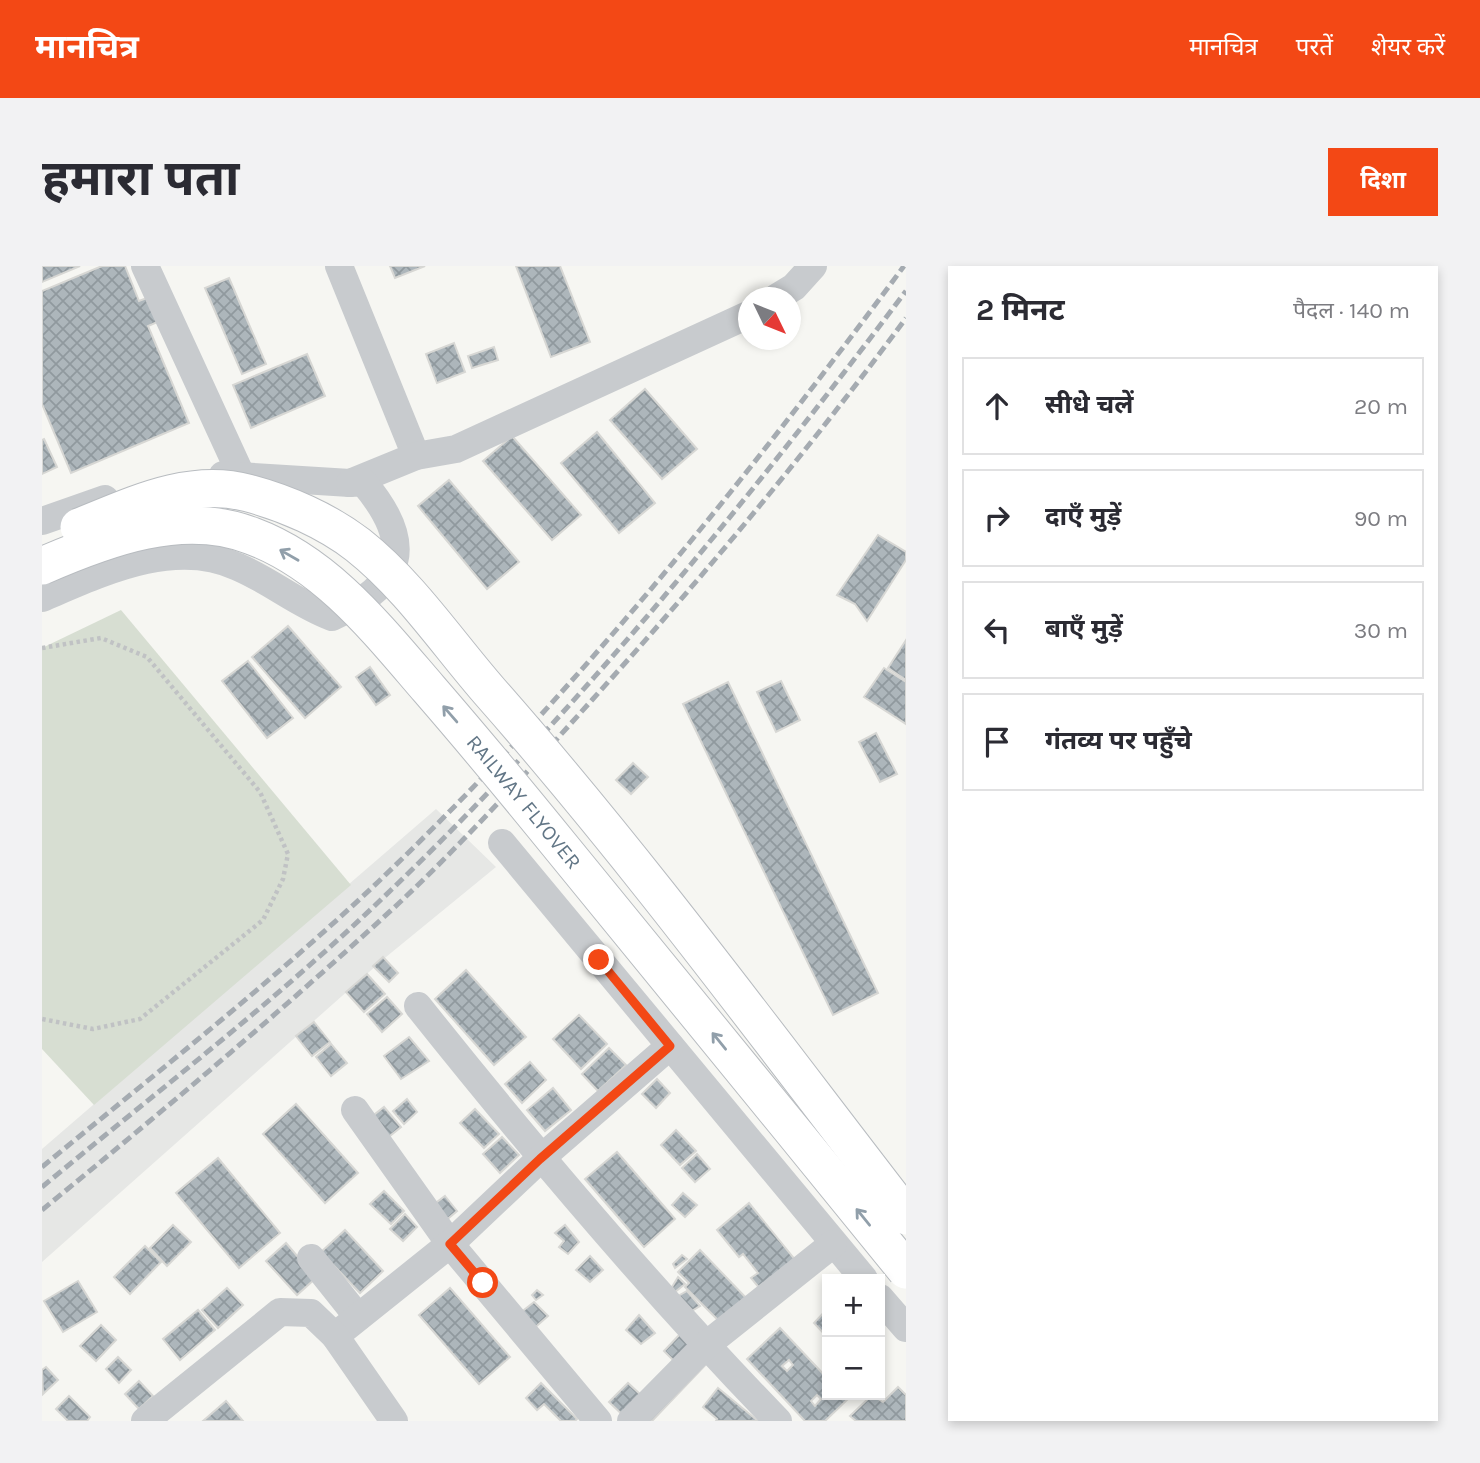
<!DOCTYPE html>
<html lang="hi">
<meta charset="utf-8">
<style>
body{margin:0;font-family:Karla,"Noto Sans Devanagari",sans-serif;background:#f2f2f3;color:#2b2b33}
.controls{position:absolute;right:21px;bottom:21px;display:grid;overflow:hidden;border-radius:0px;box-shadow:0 4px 10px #0003}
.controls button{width:63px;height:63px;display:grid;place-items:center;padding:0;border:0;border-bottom:2px solid #e1e1e2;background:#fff;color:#2b2b33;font:35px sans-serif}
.compass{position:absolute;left:696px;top:21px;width:63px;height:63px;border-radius:50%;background:#fff;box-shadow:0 4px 10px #0003;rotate:133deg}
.stop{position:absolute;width:21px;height:21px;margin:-16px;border:5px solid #f34815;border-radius:50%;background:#fff}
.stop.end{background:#f34815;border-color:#fff;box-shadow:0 2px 7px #0008}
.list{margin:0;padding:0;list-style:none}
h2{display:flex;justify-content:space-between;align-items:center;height:91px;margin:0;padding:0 28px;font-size:30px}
h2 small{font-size:23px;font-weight:400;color:#7c7c81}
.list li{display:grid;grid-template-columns:46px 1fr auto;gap:21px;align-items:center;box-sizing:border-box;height:98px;margin:0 14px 14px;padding:0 14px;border:2px solid #e1e1e2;border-radius:0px}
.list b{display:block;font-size:26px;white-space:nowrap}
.list em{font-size:23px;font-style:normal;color:#7c7c81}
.icon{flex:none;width:38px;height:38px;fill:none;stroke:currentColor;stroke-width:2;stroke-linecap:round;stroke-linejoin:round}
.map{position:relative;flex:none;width:864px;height:1155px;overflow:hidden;border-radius:0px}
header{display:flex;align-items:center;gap:42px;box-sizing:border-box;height:98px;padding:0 35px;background:#f34815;color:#fff}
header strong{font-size:33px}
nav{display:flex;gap:38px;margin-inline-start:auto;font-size:24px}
.intro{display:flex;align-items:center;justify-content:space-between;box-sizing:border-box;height:168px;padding:0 42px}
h1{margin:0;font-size:49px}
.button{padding:18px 32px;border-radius:0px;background:#f34815;color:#fff;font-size:24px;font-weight:700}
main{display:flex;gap:42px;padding:0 42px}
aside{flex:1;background:#fff;border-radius:0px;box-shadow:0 4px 10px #0003}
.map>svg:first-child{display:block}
.built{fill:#e6e7e5}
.pitch{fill:#d7ded2}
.building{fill:url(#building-cross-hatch);stroke:#d7d7d4;stroke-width:2;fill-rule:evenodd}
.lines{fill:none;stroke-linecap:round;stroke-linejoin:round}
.path{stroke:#c0c2c4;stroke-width:4.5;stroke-dasharray:3.5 3.5;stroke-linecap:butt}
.minor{stroke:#c8cbce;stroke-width:28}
.rail{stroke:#a5abb1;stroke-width:5;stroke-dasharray:10 5;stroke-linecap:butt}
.major-bridge-casing{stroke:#b8bcc0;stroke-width:39;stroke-linecap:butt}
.major-bridge{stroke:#fff;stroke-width:37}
.oneway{stroke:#919faa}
.route{stroke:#f34815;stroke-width:9}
.labels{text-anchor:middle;stroke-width:7;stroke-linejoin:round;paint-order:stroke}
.street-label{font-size:21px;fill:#627686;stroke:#fff}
</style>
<header>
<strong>मानचित्र</strong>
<nav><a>मानचित्र</a><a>परतें</a><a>शेयर करें</a></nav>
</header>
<div class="intro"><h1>हमारा पता</h1><a class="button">दिशा</a></div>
<main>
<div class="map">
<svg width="864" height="1155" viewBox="0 0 864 1155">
<defs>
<pattern id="building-cross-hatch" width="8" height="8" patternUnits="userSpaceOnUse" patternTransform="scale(1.75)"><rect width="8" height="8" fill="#adb6bb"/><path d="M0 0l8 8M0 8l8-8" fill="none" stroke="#90999e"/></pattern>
</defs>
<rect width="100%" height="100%" fill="#f6f6f2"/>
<path class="built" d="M394,543L454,601L344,691L0,996V883Z"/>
<path class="pitch" d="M79,344L309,619L52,839L0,783V382Z"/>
<g class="building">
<path d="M0,0H38L0,16Z"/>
<path d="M60,0H83L97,35L110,30L120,54L106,60L147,157L29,207L0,138V25Z"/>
<path d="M348,0H383L353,12Z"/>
<path d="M474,0H518L548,76L509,91Z"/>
<path d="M187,12L224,98L200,108L163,22Z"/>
<path d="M412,77L423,106L395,117L384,88Z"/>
<path d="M452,81L456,94L430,102L426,90Z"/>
<path d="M265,88L283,130L209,162L191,119Z"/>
<path d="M603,123L655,183L620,213L568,154Z"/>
<path d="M555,166L613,237L577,267L519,197Z"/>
<path d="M470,170L539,249L510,274L441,195Z"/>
<path d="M2,173L15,201L0,208V174Z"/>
<path d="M407,214L477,296L445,323L376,240Z"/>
<path d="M836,269L864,286V294L825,355L813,338L795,329Z"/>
<path d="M246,360L299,421L263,452L210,391Z"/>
<path d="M864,374V414L846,402Z"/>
<path d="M206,395L251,452L225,472L180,415Z"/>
<path d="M328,401L348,429L334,439L314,411Z"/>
<path d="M842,402L864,416V458L822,431Z"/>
<path d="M739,415L758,454L734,466L715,426Z"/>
<path d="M686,416L836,727L791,749L641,438Z"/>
<path d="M834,467L855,508L838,516L817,476Z"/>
<path d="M591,497L606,511L589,528L574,514Z"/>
<path d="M341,691L356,707L347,716L331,700Z"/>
<path d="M424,704L484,771L452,799L393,733Z"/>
<path d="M325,708L343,728L322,746L304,726Z"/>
<path d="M345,731L360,748L340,766L325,748Z"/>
<path d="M537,749L565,778L539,803L511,773Z"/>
<path d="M272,756L288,776L270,790L254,770Z"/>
<path d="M367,771L387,795L359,813L342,790Z"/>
<path d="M289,778L305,797L289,810L274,791Z"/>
<path d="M567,782L584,799L556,825L540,808Z"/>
<path d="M488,796L504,814L480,837L463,818Z"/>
<path d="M615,813L628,827L614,842L600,828Z"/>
<path d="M511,822L529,844L503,865L485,844Z"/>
<path d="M365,833L375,846L362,858L351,845Z"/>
<path d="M254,838L316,907L283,937L221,868Z"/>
<path d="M342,841L359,861L339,877L323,856Z"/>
<path d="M433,843L457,868L442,882L418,857Z"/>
<path d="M634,864L654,885L638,899L619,879Z"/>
<path d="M460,871L477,889L458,907L441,888Z"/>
<path d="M575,886L633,953L602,981L543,913Z"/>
<path d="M655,888L668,903L653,916L640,902Z"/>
<path d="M176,892L238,967L197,1002L134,927Z"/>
<path d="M342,925L362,945L349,958L328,938Z"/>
<path d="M641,927L655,939L643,951L630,939Z"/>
<path d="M403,930L415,945L402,956L391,939Z"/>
<path d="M707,937L759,1001L724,1030L709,1012L716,1007L701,988L697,991L675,964Z"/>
<path d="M363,948L375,961L361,975L348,963Z"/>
<path d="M131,959L149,976L125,1000L108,982Z"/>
<path d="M523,959L537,976L526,988L517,981L522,975L513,967Z"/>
<path d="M303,964L341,1005L318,1027L279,986Z"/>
<path d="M244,977L274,1012L255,1029L224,995Z"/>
<path d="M103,980L119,996L88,1028L72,1011Z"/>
<path d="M658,984L708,1036L683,1061L643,1021L647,1017L636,1006Z"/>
<path d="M640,989L645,993L633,1002L631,998Z"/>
<path d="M548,990L561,1004L548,1016L534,1004Z"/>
<path d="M636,1011L643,1018L633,1026L630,1021Z"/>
<path d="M36,1015L55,1046L21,1066L2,1035Z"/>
<path d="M185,1022L201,1039L176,1062L160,1044Z"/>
<path d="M408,1022L468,1091L437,1118L377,1049Z"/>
<path d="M495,1024L501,1029L494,1034L490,1029Z"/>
<path d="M645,1025L658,1040L643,1049L629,1034Z"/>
<path d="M492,1036L506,1050L490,1064L477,1048Z"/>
<path d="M785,1043V1071L772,1057Z"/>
<path d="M156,1044L173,1064L138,1094L121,1073Z"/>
<path d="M597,1049L613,1067L599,1078L584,1064Z"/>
<path d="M59,1059L74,1074L54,1095L38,1080Z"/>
<path d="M738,1062L785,1112V1129H801L805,1134L783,1155H763L705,1093ZM747,1094L751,1099L745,1105L740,1100ZM775,1129L779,1133L773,1140L769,1135Z"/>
<path d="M641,1065L670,1092L610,1155H587L567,1136L586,1117L600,1130L633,1096L622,1085Z"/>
<path d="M76,1091L89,1104L77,1117L64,1103Z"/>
<path d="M4,1101L16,1114L1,1128L0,1104Z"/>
<path d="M97,1115L111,1130L97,1143L83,1128Z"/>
<path d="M499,1117L535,1153L533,1155H519L502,1138L495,1144L484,1132Z"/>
<path d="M856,1121L864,1129V1155H814L808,1150L830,1129L841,1136Z"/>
<path d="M676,1122L716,1155H674L675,1153L661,1141Z"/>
<path d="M27,1130L48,1151L45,1155H26L14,1143Z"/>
<path d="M184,1135L201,1155H161Z"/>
</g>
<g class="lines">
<path class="path" d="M0,382L59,372L105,391L218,526L246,588L241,613L221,654L98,753L51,763L0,753"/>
<g class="minor">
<path d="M103,0L200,211"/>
<path d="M297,0L374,190"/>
<path d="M734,32L752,21L771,0"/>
<path d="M181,209L308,217L374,190L414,183L706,49"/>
<path d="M0,255L63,233"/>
<path d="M0,332C59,307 132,271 196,301C229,315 257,339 290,351C362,318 374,278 321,216L308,217"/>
<path d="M460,577L822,1013"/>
<path d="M376,740C490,883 608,1023 736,1155"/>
<path d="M313,844L408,978L556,1155"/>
<path d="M269,992L316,1051"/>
<path d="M838,1032L864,1062"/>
<path d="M293,1070L408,978L498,893L628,780"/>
<path d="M103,1155L238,1046L269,1047L293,1070L352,1155"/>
<path d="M589,1155L663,1080L791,978"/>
</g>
<g class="rail">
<path d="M0,901C113,808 229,717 336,616C531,430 702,216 862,0"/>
<path d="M0,921C117,824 240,730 349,624C539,441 706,235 864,25"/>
<path d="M0,944C121,845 241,744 356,638C424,574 488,503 550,434C661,311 766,185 864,52"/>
</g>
<g class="major-bridge-casing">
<g id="major-bridge">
<path d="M37,261C90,240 147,211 206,227C244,237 285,255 316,279C368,320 406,378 449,427C596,594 728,774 864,950"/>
<path id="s1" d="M0,300C64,272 141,243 210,270C285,298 336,364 387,423C432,475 476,528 519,581C635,722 749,863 864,1004"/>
</g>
</g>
<use href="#major-bridge" class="major-bridge"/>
</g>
<defs><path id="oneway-shaft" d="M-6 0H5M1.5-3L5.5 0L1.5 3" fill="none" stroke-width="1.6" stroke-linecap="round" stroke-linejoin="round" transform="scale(1.75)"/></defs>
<g class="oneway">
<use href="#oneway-shaft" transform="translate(247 289) rotate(-150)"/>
<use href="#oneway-shaft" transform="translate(408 448) rotate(-131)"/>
<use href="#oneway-shaft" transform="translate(677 775) rotate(-129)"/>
<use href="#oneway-shaft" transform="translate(821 951) rotate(-129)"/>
</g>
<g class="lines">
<path class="route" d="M441,1017L408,978L498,893L628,780L557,694"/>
</g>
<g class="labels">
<g class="street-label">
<text dy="7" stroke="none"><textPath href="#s1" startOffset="602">RAILWAY FLYOVER</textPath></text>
</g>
</g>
</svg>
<div class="controls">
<button>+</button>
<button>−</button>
</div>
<svg class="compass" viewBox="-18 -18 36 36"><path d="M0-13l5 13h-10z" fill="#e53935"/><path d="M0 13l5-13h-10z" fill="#7c7c81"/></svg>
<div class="stop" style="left:441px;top:1017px"></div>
<div class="stop end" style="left:557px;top:694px"></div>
</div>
<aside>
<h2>2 मिनट<small>पैदल · 140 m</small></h2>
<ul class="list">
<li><svg class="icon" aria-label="ahead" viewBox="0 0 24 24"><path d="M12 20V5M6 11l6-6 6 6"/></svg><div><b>सीधे चलें</b></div><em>20 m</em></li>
<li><svg class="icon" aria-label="right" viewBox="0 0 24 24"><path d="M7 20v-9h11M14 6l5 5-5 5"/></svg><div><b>दाएँ मुड़ें</b></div><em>90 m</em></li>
<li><svg class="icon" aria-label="left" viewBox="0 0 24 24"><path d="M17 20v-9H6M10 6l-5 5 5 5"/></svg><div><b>बाएँ मुड़ें</b></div><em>30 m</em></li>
<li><svg class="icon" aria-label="arrive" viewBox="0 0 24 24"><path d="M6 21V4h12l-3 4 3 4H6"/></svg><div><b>गंतव्य पर पहुँचे</b></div></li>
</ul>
</aside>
</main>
